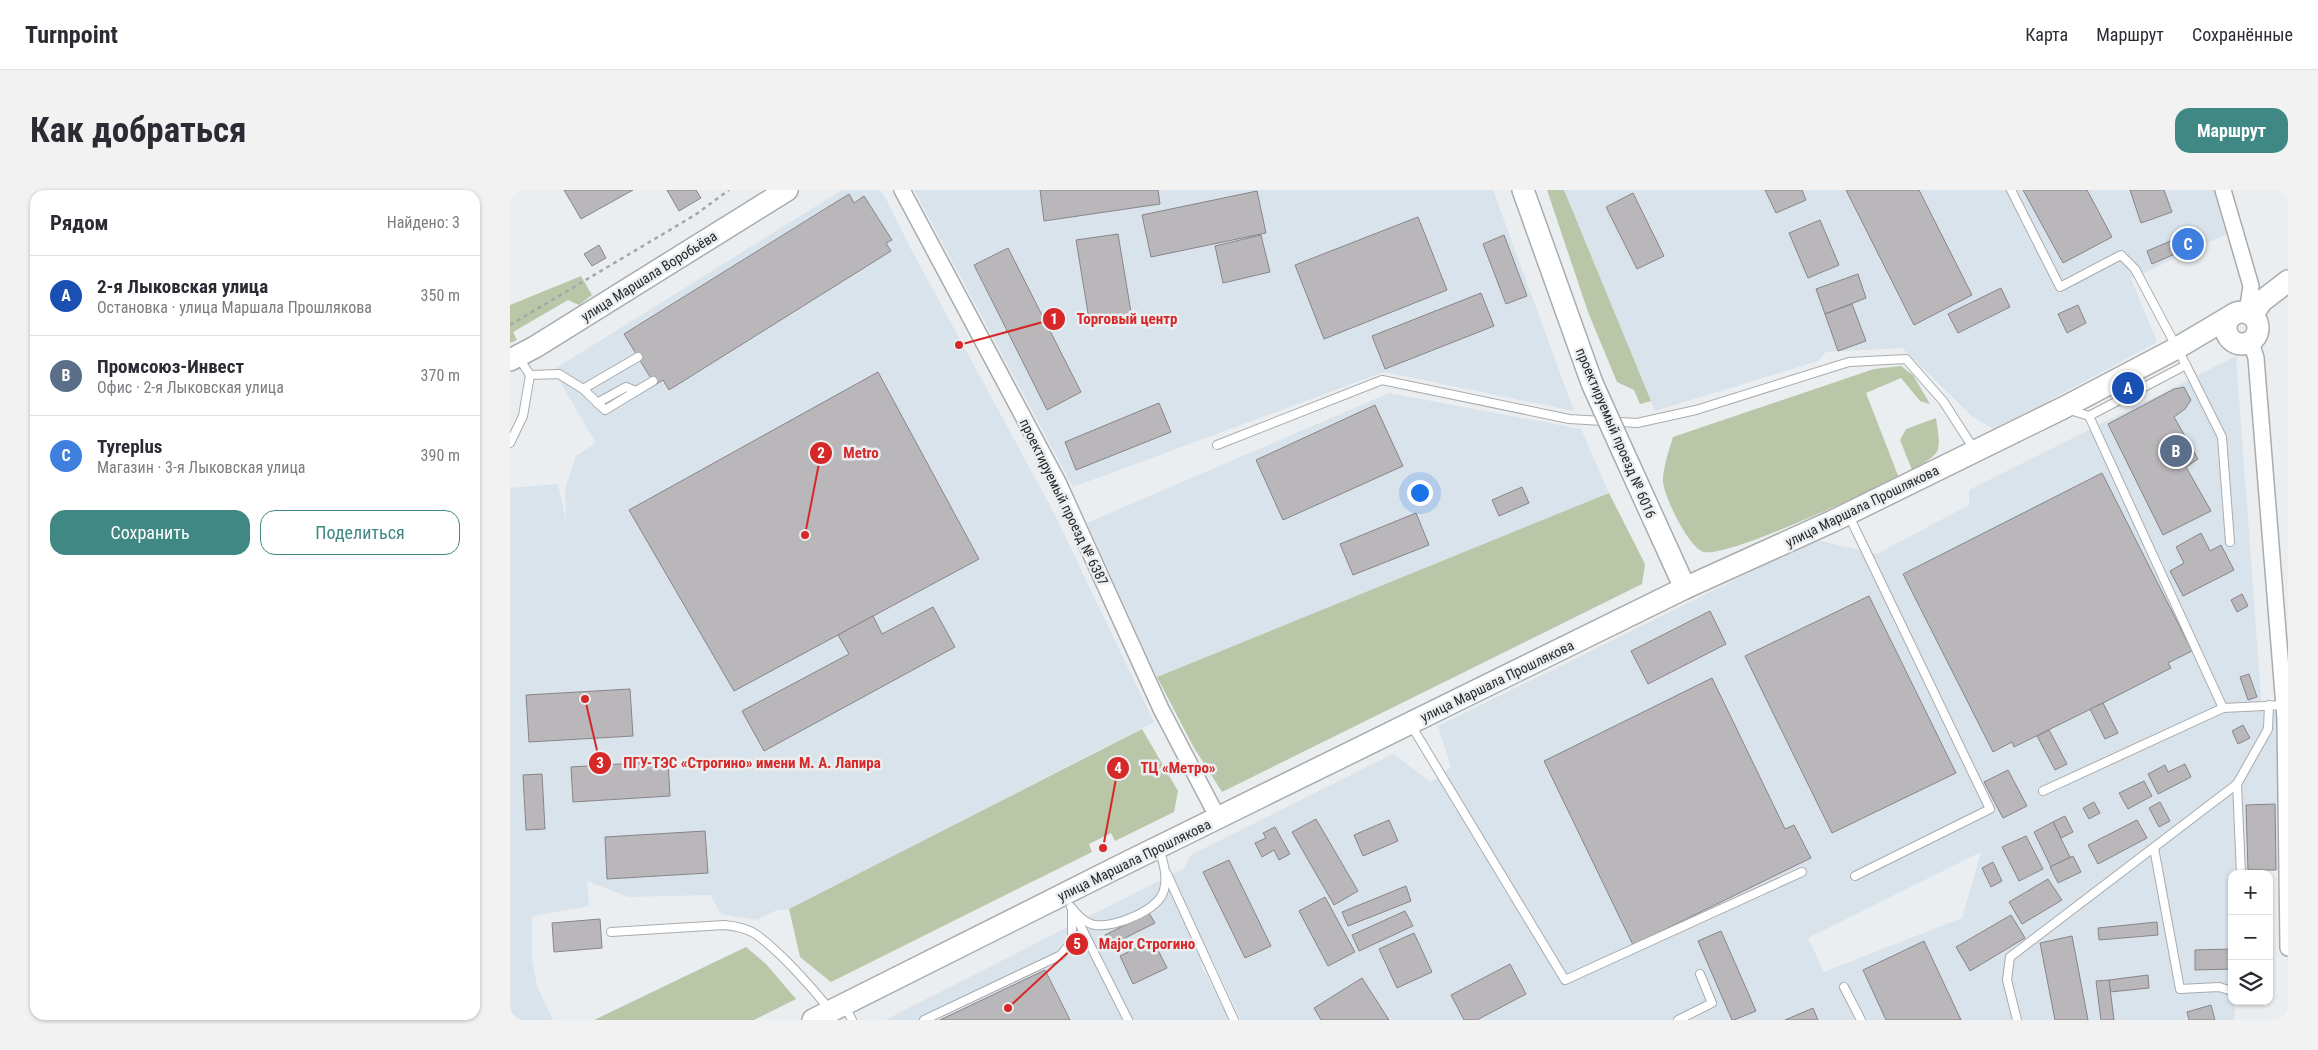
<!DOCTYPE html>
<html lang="ru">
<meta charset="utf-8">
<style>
body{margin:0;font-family:"Roboto Condensed",sans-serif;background:#f2f2f3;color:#2b2b33}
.controls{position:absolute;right:15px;bottom:15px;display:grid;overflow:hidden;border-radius:10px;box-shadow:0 1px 4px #0004}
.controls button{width:45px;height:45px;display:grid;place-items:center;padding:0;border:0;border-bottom:1px solid #e1e1e2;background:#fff;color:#2b2b33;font:25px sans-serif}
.you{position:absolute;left:909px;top:302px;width:18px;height:18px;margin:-12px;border:4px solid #fff;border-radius:50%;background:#1a73e8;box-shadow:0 0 0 8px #1a73e833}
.badge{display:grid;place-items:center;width:32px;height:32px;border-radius:50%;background:#408884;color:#fff;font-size:16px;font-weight:700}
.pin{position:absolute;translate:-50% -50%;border:2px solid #fff;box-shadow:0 1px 5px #0006}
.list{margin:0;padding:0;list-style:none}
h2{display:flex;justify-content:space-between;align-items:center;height:65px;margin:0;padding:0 20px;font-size:21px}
h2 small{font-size:16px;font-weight:400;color:#7c7c81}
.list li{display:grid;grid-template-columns:32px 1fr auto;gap:15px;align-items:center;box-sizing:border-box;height:80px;padding:0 20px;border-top:1px solid #e1e1e2}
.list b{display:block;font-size:19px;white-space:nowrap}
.list p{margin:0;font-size:16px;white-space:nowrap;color:#7c7c81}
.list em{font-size:16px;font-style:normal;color:#7c7c81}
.actions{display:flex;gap:10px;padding:15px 20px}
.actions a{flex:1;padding:11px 0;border:1px solid #408884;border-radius:15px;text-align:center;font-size:18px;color:#408884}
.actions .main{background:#408884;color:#fff}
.icon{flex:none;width:28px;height:28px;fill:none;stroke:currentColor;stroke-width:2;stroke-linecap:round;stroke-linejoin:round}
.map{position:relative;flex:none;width:1778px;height:830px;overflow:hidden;border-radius:15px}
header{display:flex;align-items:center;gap:30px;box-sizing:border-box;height:70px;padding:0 25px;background:#fff;border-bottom:1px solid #e1e1e2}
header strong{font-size:24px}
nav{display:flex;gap:28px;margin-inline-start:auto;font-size:18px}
.intro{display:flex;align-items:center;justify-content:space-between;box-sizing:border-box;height:120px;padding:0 30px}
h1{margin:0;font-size:35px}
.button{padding:12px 22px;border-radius:15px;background:#408884;color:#fff;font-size:18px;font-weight:700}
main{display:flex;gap:30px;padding:0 30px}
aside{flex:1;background:#fff;border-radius:15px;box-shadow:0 1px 4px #0004}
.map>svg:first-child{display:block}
.built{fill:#d9e3eb;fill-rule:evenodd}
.green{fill:#b9c7a8}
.building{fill:#bab7ba;stroke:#888588}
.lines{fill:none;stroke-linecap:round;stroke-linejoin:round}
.lane-casing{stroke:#a9acae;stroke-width:10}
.street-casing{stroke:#a9acae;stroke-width:18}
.secondary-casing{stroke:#a9acae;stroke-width:24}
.path{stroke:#a4a7a9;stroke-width:2.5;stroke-dasharray:4 4;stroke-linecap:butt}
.lane{stroke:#fff;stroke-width:8}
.street{stroke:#fff;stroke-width:15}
.secondary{stroke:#fff;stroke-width:21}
.secondary-bridge-casing{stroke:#a9acae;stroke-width:24;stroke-linecap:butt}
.secondary-bridge{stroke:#fff;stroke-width:21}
.labels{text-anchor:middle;stroke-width:5;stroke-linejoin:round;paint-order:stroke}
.street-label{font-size:14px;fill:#28292a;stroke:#eaeef0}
.leader{fill:none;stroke:#d62828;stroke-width:2}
.callout-dot{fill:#d62828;stroke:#eaeef0;stroke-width:2}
.mark-label{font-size:15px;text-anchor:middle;font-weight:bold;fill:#fff}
.callout-label{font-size:15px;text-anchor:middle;font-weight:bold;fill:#d62828;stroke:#eaeef0;stroke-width:5;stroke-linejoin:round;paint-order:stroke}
</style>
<header>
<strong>Turnpoint</strong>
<nav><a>Карта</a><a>Маршрут</a><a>Сохранённые</a></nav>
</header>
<div class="intro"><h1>Как добраться</h1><a class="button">Маршрут</a></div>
<main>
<aside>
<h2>Рядом<small>Найдено: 3</small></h2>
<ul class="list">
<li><span class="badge" style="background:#1a4fb4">A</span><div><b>2-я Лыковская улица</b><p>Остановка · улица Маршала Прошлякова</p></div><em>350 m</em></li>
<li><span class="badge" style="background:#5c6f8a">B</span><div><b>Промсоюз-Инвест</b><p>Офис · 2-я Лыковская улица</p></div><em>370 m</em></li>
<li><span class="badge" style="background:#3f7fe0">C</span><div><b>Tyreplus</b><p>Магазин · 3-я Лыковская улица</p></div><em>390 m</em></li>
</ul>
<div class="actions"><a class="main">Сохранить</a><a>Поделиться</a></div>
</aside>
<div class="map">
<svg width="1778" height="830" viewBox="0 0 1778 830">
<rect width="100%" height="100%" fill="#eaeef0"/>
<g class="built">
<path d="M332,0H369L374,5L402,61L544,323L644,532L279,719L267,720L246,730L211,724L200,705L118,707L77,691L79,716L22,726V770L27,796L43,830H0V298L48,294L56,331L55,299L66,266L86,253L43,180Z"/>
<path d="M404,0H983L1064,221L874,182L563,297Z"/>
<path d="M1054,0H1704L1717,44L1621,89L1647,152L1485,240L1462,226L1392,158L1316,162L1308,171L1145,221Z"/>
<path d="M1726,166L1752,521L1767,523L1771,680L1722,684V811H1726L1724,830H731L701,767L690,773L719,830H375L674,678L681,665L883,564L921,592L941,577L928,536L1306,350L1367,364L1459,315V300ZM1471,662L1452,728L1314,782L1298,748Z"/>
<path d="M879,203L1071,239L1099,303L647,487L577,333Z"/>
</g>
<g class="green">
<path d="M1037,0H1054L1141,211L1130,214L1124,200L1107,192L1078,122Z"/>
<path d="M71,86L82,105L69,115L58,110L3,142L7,150L0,153V115Z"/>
<path d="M1391,176L1403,185L1420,214L1410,211L1391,188L1356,203L1389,288C1355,302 1221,367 1194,362C1179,359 1151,302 1153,288C1154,275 1159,260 1163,247L1364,179Z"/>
<path d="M1426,228C1431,263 1433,262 1402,280L1390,250L1396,239Z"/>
<path d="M1099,303L1135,374L1132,394L712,602L683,556L647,487Z"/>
<path d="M632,539L668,601L664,622L605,651L601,643L579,654L582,662L321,792L290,767L279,719Z"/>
<path d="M236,757L256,774L286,809L244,830H84Z"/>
</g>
<g class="building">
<path d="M54,0H123L71,29Z"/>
<path d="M157,0H186L191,8L169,21Z"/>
<path d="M530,0H648L650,14L534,31Z"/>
<path d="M1255,0H1292L1296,10L1266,23Z"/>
<path d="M1336,0H1409L1462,105L1404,135Z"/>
<path d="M1513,0H1577L1602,47L1553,73Z"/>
<path d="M1620,0H1654L1662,22L1631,33Z"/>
<path d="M747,1L756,43L641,67L632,25Z"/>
<path d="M1123,3L1154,66L1127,79L1096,17Z"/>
<path d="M339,4L344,13L354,6L382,50L376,53L381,61L159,200L153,190L145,195L114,144Z"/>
<path d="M908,27L937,100L814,149L785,75Z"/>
<path d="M1310,30L1329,75L1298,88L1279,43Z"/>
<path d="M1684,41L1690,53L1642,74L1637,61Z"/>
<path d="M608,44L622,128L580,135L566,50Z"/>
<path d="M751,45L760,82L713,93L705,56Z"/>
<path d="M994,45L1017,106L996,114L973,54Z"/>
<path d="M89,55L96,68L82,76L74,64Z"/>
<path d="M498,58L571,202L537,220L464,75Z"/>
<path d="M1348,84L1356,108L1315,124L1306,99Z"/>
<path d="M1491,98L1500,117L1448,143L1438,124Z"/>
<path d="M971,103L984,136L875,179L862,146Z"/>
<path d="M1342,114L1356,151L1328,161L1315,124Z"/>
<path d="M1568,115L1576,133L1557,143L1548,124Z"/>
<path d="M368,182L469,369L224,501L119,320Z"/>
<path d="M1674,197L1681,210L1675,219L1664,227L1688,269L1676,277L1701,321L1653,345L1598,234L1664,199Z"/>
<path d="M649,213L661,242L566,280L555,252Z"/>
<path d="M865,215L893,276L773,330L746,270Z"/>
<path d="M1592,283L1682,461L1658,473L1661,478L1593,513L1504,557L1502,552L1483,562L1393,384Z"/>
<path d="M1012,297L1019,313L989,326L982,310Z"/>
<path d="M906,323L919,355L843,385L830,354Z"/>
<path d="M1691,343L1700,361L1711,355L1724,380L1673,406L1660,381L1674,373L1666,357Z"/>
<path d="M1732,404L1738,416L1727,422L1721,410Z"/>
<path d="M1359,406L1446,583L1322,643L1235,466Z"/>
<path d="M423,417L445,457L254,561L232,521L339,464L328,445L363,426L372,444Z"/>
<path d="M1200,421L1216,454L1138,494L1121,461Z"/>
<path d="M1739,484L1747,507L1738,510L1730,487Z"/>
<path d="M1202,488L1275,639L1284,635L1301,668L1123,755L1034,571Z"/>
<path d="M120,499L123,546L19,552L16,505Z"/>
<path d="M1593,513L1608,543L1595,549L1580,519Z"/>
<path d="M1733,535L1740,548L1728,554L1722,541Z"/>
<path d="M1539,540L1557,574L1545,580L1527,546Z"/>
<path d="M158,571L160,606L63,612L61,577Z"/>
<path d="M1675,574L1681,587L1648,604L1638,584L1655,575L1658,582Z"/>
<path d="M1498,580L1517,616L1493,628L1474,592Z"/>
<path d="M32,584L35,639L16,640L13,585Z"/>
<path d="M1634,591L1642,606L1618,619L1609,603Z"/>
<path d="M1584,612L1590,623L1579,629L1573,618Z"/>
<path d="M1650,612L1660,631L1649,637L1639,618Z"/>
<path d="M1765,614L1766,680H1738L1736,615Z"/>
<path d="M1555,626L1563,642L1551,648L1543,632Z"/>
<path d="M806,629L848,701L824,715L782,642Z"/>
<path d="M879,630L888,651L853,666L844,645Z"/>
<path d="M1627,630L1637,648L1588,674L1578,655Z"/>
<path d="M1543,632L1560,667L1541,677L1524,642Z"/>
<path d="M765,637L780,664L769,670L764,660L752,667L745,653L756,648L753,643Z"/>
<path d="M195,641L198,683L97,689L95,647Z"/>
<path d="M1516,646L1533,679L1509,691L1492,657Z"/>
<path d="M1563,666L1571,682L1548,693L1540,677Z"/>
<path d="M719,670L761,756L735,768L693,682Z"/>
<path d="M1483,672L1492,691L1481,697L1472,678Z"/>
<path d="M1538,689L1552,710L1512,734L1499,712Z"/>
<path d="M896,696L901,711L838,736L832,722Z"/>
<path d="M815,707L845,762L818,776L789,721Z"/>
<path d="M895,721L903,736L849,761L842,745Z"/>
<path d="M639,723L645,733L601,755L595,745Z"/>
<path d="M1501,725L1515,748L1460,781L1446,757Z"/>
<path d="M90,729L92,758L44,762L42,733Z"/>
<path d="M1647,732L1648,745L1589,750L1588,738Z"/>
<path d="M1211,741L1246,821L1224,830H1222L1188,751Z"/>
<path d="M904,743L922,782L887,798L869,759Z"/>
<path d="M1562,746L1578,830H1545L1530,753Z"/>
<path d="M643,750L657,778L623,794L610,766Z"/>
<path d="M1414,751L1451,830H1376L1353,780Z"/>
<path d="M1722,759V779L1685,780V760Z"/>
<path d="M1000,774L1016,804L967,830H954L941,805Z"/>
<path d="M535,780L560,830H430Z"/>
<path d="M1638,785L1639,798L1600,802L1599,790Z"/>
<path d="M852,788L879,830H811L804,818Z"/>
<path d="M1599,790L1604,830H1591L1586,791Z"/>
<path d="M1701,815L1705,830H1679L1677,822Z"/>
<path d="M1303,818L1308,830H1275Z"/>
</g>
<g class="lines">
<g class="lane-casing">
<g id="lane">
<path d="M1501,0L1550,97L1611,65L1625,79L1676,175L1579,226L1560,220"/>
<path d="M9,168L20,185L49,184L73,199L128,167"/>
<path d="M1676,175L1712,247L1720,352"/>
<path d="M73,199L95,220L143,191"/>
<path d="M87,213L116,197L126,201"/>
<path d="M0,253L13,226L20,185"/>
<path d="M707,255L872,190L1059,229L1127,233L1186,220L1339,172L1396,169L1433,211L1464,259"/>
<path d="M1339,326L1480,619L1345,686"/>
<path d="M1713,518L1774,515"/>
<path d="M901,535L1055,790L1292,682"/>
<path d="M1727,594L1731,684"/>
<path d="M1533,601L1713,518L1579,226"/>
<path d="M1644,658L1670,799L1709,797L1722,801"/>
<path d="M657,684L724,830"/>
<path d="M561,717C566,724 576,734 585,735C605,738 649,720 654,700C658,685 653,672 649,658"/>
<path d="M564,723L618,830"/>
<path d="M101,742L214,735C226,736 237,738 247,745C271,763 301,796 320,820"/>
<path d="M1334,797L1351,830"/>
<path d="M335,816L342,830"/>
<path d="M414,830L551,765L562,751V719"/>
<path d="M1168,830L1202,813L1190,784"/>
<path d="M1507,830L1497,790L1500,767L1727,594L1758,539L1759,515"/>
</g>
</g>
<g class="street-casing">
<g id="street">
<path d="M392,0L548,292L651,519L708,628"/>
<path d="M1713,0L1741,96L1737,122"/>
<path d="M1741,152L1746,168L1775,529L1778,758"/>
</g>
</g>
<g class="secondary-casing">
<g id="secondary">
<path d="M1013,0L1082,193"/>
<circle cx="1732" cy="138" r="16"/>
<path d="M1742,125L1752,111L1778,91"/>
<path d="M0,170L25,157L277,0"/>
<path d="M1114,264L1175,398"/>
<path d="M303,830L616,673L1175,398L1323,331L1553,218L1667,158L1721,126"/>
</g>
</g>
<path class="path" d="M0,135L185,25L219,0"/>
<use href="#lane" class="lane"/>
<use href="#street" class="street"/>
<use href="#secondary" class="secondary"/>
<g class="secondary-bridge-casing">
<path id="secondary-bridge" d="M1082,193L1114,264"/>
</g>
<use href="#secondary-bridge" class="secondary-bridge"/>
</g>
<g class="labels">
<g class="street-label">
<text transform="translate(139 86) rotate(-32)" y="5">улица Маршала Воробьёва</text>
<text transform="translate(1106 243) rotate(67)" y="5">проектируемый проезд № 6016</text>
<text transform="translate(554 312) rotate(64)" y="5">проектируемый проезд № 6387</text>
<text transform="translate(1352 316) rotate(-26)" y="5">улица Маршала Прошлякова</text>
<text transform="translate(987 491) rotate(-26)" y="5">улица Маршала Прошлякова</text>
<text transform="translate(624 670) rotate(-26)" y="5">улица Маршала Прошлякова</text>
</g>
</g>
<path class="leader" d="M449 155L544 129M295 345L311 263M75 509L90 573M593 658L608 578M498 818L567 754"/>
<g class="callout-dot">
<circle cx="449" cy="155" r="5"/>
<circle cx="295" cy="345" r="5"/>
<circle cx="75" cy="509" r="5"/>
<circle cx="593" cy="658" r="5"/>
<circle cx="498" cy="818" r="5"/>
<circle cx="544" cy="129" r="12"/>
<circle cx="311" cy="263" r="12"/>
<circle cx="90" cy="573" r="12"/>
<circle cx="608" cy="578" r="12"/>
<circle cx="567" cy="754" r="12"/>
</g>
<g class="mark-label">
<text x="544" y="134">1</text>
<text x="311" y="268">2</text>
<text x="90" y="578">3</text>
<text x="608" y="583">4</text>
<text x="567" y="759">5</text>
</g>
<g class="callout-label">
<text x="617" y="134">Торговый центр</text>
<text x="351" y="268">Metro</text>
<text x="242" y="578">ПГУ-ТЭС «Строгино» имени М. А. Лапира</text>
<text x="668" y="583">ТЦ «Метро»</text>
<text x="637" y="759">Major Строгино</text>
</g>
</svg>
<div class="controls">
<button>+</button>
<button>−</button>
<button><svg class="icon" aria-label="layers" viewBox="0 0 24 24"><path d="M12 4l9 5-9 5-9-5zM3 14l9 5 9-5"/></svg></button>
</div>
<div class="you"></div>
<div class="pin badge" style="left:1618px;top:198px;background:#1a4fb4">A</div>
<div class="pin badge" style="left:1666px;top:261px;background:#5c6f8a">B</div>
<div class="pin badge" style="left:1678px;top:54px;background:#3f7fe0">C</div>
</div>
</main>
